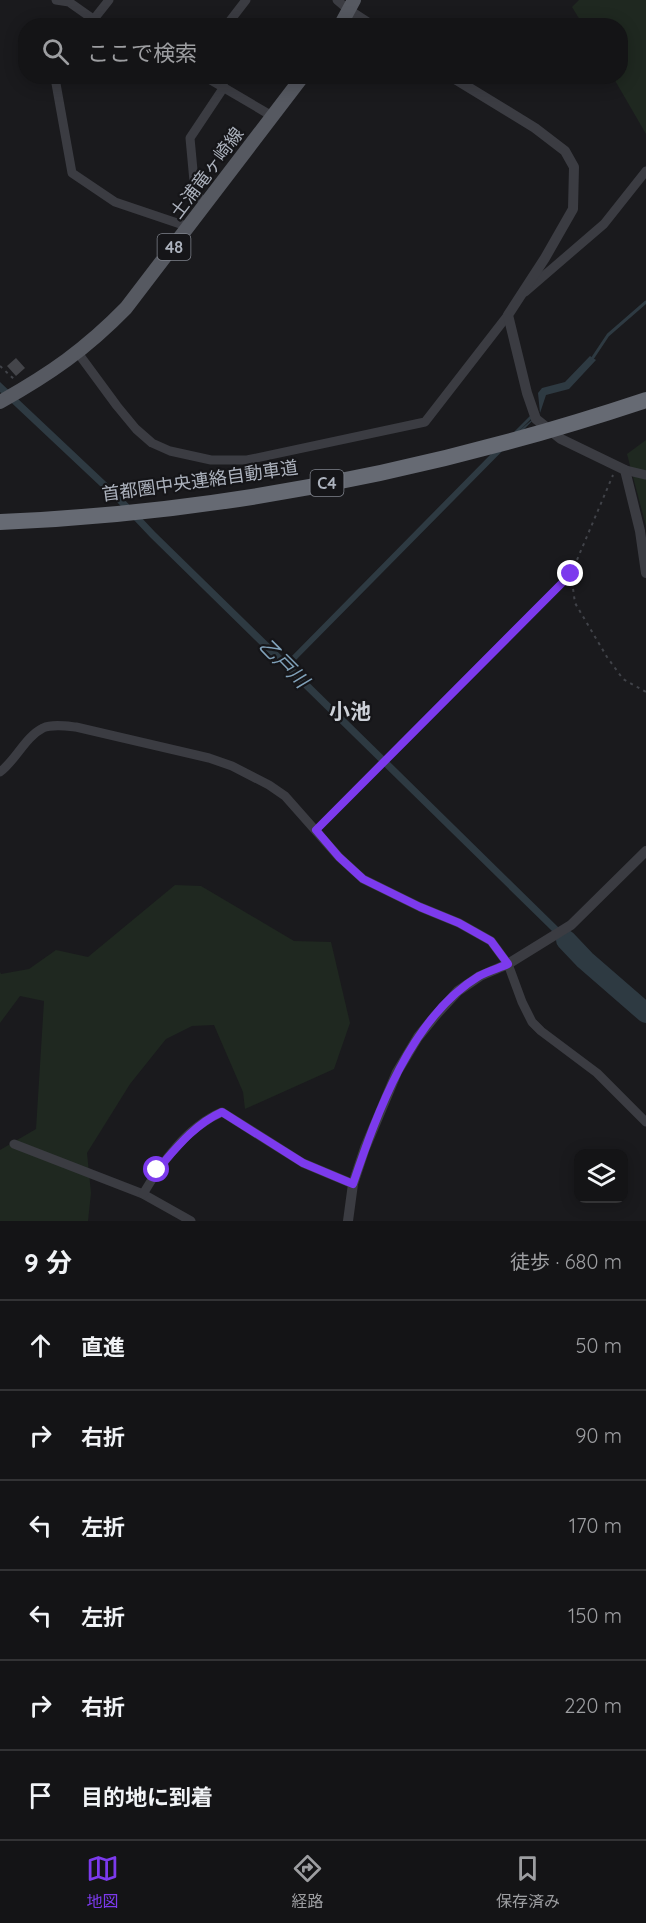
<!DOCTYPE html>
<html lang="ja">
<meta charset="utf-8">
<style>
body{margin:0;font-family:Quicksand,"Noto Sans JP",sans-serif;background:#212123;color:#f1f3f6}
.controls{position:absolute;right:18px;bottom:18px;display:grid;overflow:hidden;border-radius:12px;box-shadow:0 3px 15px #0003}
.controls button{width:54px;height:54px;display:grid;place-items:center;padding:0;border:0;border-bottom:2px solid #333335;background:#141416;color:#f1f3f6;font:30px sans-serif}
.stop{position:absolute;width:18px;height:18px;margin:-14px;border:4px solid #7c3aed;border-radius:50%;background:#fff}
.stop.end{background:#7c3aed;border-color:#fff;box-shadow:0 2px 6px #0008}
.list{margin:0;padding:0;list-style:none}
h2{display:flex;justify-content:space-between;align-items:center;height:78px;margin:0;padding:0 24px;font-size:26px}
h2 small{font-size:20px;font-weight:400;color:#9d9ea1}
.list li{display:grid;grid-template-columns:39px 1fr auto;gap:18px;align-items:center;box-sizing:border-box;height:90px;padding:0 24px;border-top:2px solid #333335}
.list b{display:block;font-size:22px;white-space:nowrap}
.list em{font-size:20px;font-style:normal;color:#9d9ea1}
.icon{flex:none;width:33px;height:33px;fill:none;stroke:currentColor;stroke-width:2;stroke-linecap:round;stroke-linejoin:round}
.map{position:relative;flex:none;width:646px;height:1221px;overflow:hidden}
.search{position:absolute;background:#141416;box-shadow:0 3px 15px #0003;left:18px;right:18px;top:18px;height:66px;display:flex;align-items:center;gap:15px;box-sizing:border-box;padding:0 21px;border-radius:24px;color:#9d9ea1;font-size:22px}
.sheet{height:618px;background:#141416}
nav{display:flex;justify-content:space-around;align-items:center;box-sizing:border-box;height:84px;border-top:2px solid #333335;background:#141416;font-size:16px;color:#9d9ea1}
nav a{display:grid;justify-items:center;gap:3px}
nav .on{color:#7c3aed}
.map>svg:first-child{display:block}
.green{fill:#1f2820}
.water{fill:#2e3a42}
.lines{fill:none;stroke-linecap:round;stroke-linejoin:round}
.stream{stroke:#2e3a42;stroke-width:3}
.river{stroke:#2e3a42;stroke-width:20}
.building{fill:#44454a}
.path{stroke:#414349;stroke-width:2;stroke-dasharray:3 4.5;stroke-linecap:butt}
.minor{stroke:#3b3c42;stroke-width:9}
.tertiary{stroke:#3b3c42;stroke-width:10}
.primary{stroke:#565961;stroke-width:14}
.motorway-bridge{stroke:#666a73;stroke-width:16}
.route{stroke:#7c3aed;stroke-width:8}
.labels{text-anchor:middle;stroke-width:4.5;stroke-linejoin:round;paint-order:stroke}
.shield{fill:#151518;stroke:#7f838c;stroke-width:1.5}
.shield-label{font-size:16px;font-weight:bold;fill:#acb2bd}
.street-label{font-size:18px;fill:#acb2bd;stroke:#151518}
.water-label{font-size:20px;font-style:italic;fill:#81a2ba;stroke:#151518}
.quarter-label{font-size:21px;font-weight:bold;fill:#cdd1d8;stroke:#151518}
</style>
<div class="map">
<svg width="646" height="1221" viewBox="0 0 646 1221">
<rect width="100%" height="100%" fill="#1a1a1d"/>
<g class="green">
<path d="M579,0H646V134L613,77L620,76V26L583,25L572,7Z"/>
<path d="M646,440V526L627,454Z"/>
<path d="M175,885L201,886L294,941L331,942L350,1023L334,1069L245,1109L243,1092L214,1025L192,1026L166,1039L130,1084L87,1153L91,1193L88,1221H0V1150L36,1129L44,1001L20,996L0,1023V972L1,974L29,969L56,950L88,957Z"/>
</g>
<path class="water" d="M590,356L596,360L569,389L546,395L540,413L291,665L557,926L587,958L582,963L552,931L150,537L117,502L0,392V382L122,497L155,532L287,661L490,455L540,413L538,393L542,388L565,382Z"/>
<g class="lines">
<g class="stream">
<path d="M592,359L608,335L646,302"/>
<path d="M516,432L532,416"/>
</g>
<path class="river" d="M566,940L585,960L646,1013"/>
</g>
<path class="building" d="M16,358L25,368L16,376L7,366Z"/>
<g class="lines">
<g class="path">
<path d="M0,366L16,381"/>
<path d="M571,574L575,603L607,657L623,679L646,692"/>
<path d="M322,823L571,574L613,475"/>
</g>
<g class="minor">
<path d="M56,0L69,2L103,26"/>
<path d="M337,0L350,11"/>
<path d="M94,19L109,0"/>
<path d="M226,26L246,0"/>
<path d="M57,76L55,78L72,173L115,202L189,227"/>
<path d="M204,76L272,116"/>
<path d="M205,204L195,192L190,138L224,87"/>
<path d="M525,292L604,224L646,171"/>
<path d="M78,353L117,406L136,429L152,443L170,451L211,460H247L425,422L508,315"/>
<path d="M625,470L646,475"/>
<path d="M0,772C16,760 25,737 43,728C52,724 66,726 76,727L209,758L232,766L269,785L285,796L339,857L363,879L420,907L459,923L491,941L508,964L522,1002L532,1022L541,1031L597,1073L646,1122"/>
<path d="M14,1144L143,1194L191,1221"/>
<path d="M143,1194C162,1162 187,1127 222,1112L303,1163L353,1184"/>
</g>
<g class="tertiary">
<path d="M350,11L373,26"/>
<path d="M450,76L535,128L565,151L574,167L573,209L545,258L508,315L527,393L536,419L561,439L625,470L640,531L646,573"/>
<path d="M348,1221L353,1184L365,1148L397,1072L418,1037L435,1016L458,991L480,976L508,964L571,925L646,851"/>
</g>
<g class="primary">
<path d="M340,26L354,0"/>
<path d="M0,402C50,374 86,349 126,308L303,76"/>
</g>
<path class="motorway-bridge" d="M0,522C219,513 439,469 646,400"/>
</g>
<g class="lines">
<path class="route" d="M157,1170C177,1147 195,1124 222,1112L303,1163L353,1184C377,1113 411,1017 479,976C488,971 499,968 508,964L491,941L459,923L420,907L363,879L339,857L316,830L571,574"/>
</g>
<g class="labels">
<g class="shield">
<rect x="157.5" y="234" width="33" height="26" rx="4.5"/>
<rect x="310.5" y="470" width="33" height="26" rx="4.5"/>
</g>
<g class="shield-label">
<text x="174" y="253">48</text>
<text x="327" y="489">C4</text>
</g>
<g class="street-label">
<text transform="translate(207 173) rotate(-53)" y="6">土浦竜ヶ崎線</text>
<text transform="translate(200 481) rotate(-8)" y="6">首都圏中央連絡自動車道</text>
</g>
<g class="water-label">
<text transform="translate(284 663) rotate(45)" y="7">乙戸川</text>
</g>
<g class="quarter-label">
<text x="350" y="719">小池</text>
</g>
</g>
</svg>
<div class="controls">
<button><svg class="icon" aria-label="layers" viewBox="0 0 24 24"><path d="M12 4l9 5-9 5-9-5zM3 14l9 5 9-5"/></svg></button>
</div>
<div class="stop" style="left:157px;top:1170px"></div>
<div class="stop end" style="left:571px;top:574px"></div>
<div class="search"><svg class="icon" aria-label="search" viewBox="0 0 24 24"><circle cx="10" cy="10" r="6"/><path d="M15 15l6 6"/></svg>ここで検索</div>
</div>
<section class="sheet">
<h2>9 分<small>徒歩 · 680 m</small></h2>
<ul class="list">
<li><svg class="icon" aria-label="ahead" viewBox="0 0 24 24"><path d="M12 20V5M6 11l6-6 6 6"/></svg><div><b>直進</b></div><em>50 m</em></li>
<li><svg class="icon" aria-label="right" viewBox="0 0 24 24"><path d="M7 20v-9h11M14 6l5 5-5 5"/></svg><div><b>右折</b></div><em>90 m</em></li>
<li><svg class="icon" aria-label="left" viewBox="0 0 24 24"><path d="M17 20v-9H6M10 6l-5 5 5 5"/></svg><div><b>左折</b></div><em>170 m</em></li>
<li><svg class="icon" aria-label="left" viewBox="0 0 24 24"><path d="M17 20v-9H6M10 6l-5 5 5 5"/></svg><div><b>左折</b></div><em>150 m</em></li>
<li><svg class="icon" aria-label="right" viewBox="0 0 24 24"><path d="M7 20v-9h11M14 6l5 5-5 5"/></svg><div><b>右折</b></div><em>220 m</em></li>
<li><svg class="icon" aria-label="arrive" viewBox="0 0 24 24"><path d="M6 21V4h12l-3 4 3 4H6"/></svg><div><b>目的地に到着</b></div></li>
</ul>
</section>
<nav>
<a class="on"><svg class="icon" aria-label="map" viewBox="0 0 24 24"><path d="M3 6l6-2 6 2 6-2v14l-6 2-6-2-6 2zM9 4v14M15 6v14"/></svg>地図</a>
<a><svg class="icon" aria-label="directions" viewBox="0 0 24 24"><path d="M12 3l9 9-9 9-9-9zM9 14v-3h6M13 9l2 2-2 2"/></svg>経路</a>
<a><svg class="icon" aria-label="saved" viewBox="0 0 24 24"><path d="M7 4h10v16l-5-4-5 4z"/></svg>保存済み</a>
</nav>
